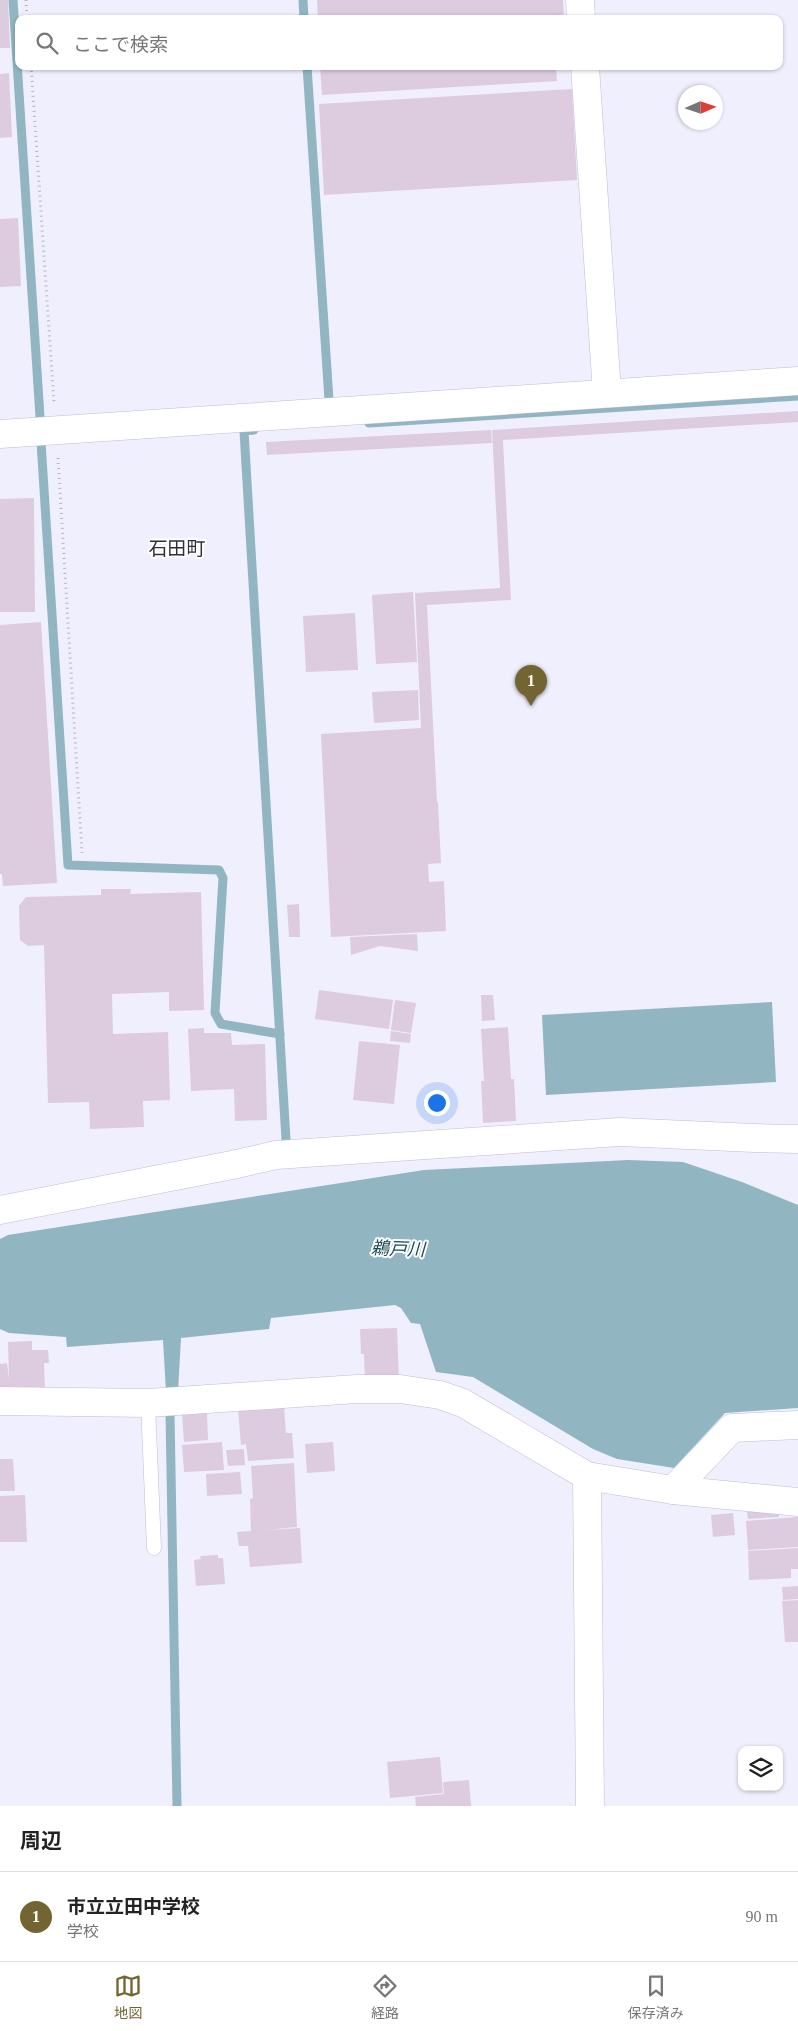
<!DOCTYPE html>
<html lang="ja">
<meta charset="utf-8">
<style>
body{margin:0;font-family:"Times New Roman","Noto Sans JP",serif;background:#f6f6f6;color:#222}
.controls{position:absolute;right:15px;bottom:15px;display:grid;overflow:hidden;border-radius:10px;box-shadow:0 1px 4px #0004}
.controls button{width:45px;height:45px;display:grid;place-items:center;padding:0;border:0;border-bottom:1px solid #e0e0e0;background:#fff;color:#222;font:25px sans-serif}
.compass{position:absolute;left:678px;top:85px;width:45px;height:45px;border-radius:50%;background:#fff;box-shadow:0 1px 4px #0004;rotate:87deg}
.you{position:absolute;left:436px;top:1102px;width:18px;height:18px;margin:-12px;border:4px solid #fff;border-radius:50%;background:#1a73e8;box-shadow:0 0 0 8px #1a73e833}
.badge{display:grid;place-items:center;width:32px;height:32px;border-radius:50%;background:#726532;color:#fff;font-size:16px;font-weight:700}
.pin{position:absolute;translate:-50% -41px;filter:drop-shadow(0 1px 2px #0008)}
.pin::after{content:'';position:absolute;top:26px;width:18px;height:15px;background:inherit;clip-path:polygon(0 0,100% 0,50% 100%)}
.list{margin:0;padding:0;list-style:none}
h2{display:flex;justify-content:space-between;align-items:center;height:65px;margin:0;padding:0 20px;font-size:21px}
h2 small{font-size:16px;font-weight:400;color:#767676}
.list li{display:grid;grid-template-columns:32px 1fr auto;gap:15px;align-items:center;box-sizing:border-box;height:90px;padding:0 20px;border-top:1px solid #e0e0e0}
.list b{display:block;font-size:19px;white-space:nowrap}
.list p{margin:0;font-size:16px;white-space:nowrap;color:#767676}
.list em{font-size:16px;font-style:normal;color:#767676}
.icon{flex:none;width:28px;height:28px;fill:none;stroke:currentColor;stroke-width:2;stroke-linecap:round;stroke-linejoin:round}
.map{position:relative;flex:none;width:798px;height:1806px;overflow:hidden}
.search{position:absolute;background:#fff;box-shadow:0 1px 4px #0004;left:15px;right:15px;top:15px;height:55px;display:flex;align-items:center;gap:12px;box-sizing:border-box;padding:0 18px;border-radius:10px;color:#767676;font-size:19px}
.sheet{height:155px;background:#fff}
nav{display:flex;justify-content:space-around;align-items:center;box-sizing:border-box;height:70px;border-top:1px solid #e0e0e0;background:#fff;font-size:14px;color:#767676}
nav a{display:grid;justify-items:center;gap:2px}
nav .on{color:#726532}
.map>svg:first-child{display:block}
.water{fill:#92b5c2}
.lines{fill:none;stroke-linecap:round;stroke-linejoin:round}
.stream{stroke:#92b5c2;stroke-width:9}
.building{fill:#ddccdf}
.lane-casing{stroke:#bfbdd4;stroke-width:15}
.street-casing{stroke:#bfbdd4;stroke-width:29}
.path{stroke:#b5b4c0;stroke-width:3;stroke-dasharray:1 4;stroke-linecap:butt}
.lane{stroke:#fff;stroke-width:14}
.street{stroke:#fff;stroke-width:28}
.labels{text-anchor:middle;stroke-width:4;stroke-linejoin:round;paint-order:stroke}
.water-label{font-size:18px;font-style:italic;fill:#174958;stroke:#fff}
.quarter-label{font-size:19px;fill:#302f38;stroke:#fff}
</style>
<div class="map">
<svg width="798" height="1806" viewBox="0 0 798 1806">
<rect width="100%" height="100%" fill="#f0effd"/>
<g class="water">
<path d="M772,1002L776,1082L546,1095L542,1015Z"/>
<path d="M628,1160L683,1162L742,1182L798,1205V1408L725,1413L674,1468L617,1459L593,1449L473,1377L436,1372L420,1324L411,1323L401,1308L395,1305L271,1318L269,1329L181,1338L178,1391L166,1392L163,1340L67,1347L66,1337L9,1333L0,1329V1239L8,1235L424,1170Z"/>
</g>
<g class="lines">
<g class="stream">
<path d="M13,0L40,417"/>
<path d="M303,0L304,19"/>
<path d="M307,66L329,400"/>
<path d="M369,423L798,396"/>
<path d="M254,430L244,431L286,1140"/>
<path d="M41,442L68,865L219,870L223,878L215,1013L221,1024L280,1034"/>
<path d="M170,1414L177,1806"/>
</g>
</g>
<g class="building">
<path d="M0,0H8L10,48H0Z"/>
<path d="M317,0H563L564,19H318Z"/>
<path d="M320,66H556L557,81L322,95Z"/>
<path d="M9,73L12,137L0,138V74Z"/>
<path d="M572,89L577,180L324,195L319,104Z"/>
<path d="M18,218L21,286L0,287V219Z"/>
<path d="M798,411V422L503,440L511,600L427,605L437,802L425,803L438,802L441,863L428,864L429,882L444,881L446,931L331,937L321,734L421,728L415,593L500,588L492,430Z"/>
<path d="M491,430L492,443L267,455L266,442Z"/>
<path d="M34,498L35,612H0V499Z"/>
<path d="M413,592L417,662L376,664L372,595Z"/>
<path d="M355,613L358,670L306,672L303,616Z"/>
<path d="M41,622L57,883L3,886L2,874H0V625Z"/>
<path d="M418,690L419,720L374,723L372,692Z"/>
<path d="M101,889H131L130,894L201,892L204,1010L169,1011V992L112,994L113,1034L168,1032L170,1100L143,1101L144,1127L90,1129L89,1102L48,1103L44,945L28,946L20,940L19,906L26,897L101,895Z"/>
<path d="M299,904L300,937H289L287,905Z"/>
<path d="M417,934L418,951L380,946L351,955L350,937Z"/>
<path d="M319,990L393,1000L389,1029L315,1019Z"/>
<path d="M481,995H493L495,1020L482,1021Z"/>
<path d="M395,1000L416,1003L411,1033L391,1030Z"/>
<path d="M508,1027L511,1079H514L516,1121L483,1123L481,1081H484L481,1029Z"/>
<path d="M204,1028V1033H231L232,1045L265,1044L267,1120L235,1121L234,1089L191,1091L188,1029Z"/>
<path d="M391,1031L411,1034L410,1043L390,1041Z"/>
<path d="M359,1041L400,1045L394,1104L353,1100Z"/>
<path d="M397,1328L399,1380L365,1381L364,1354H361L360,1329Z"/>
<path d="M32,1341V1350H48L49,1363H44L45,1389L9,1390V1387H0V1364L7,1363L9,1379L8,1342Z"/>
<path d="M284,1406L286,1433H292L294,1458L248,1461L246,1444L241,1445L238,1409Z"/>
<path d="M207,1412L208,1440L184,1442L182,1414Z"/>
<path d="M222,1442L224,1470L184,1472L182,1445Z"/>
<path d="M333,1442L335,1471L307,1473L305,1444Z"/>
<path d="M244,1449L245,1465L228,1466L226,1450Z"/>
<path d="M0,1459H13L15,1491H0Z"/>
<path d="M294,1463L297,1527L265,1530L300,1528L302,1563L250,1567L248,1546H239L237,1532L251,1531L250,1499L253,1498L251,1466Z"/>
<path d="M240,1472L242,1494L207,1496L206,1474Z"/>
<path d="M25,1495L27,1542H0V1496Z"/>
<path d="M779,1510V1517L748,1519L747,1512Z"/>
<path d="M733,1513L735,1535L713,1537L711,1515Z"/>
<path d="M798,1517V1547L748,1550L746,1521Z"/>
<path d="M798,1548V1569H791V1578L749,1580L748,1551Z"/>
<path d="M218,1555V1558H223L225,1584L196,1586L194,1560L201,1559L200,1556Z"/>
<path d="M798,1586V1599L783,1600L782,1587Z"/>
<path d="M798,1600V1642H785L782,1601Z"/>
<path d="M440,1757L443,1793L390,1798L387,1762Z"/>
<path d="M469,1780L471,1806H416L415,1797L444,1794L443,1782Z"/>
</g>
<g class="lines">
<g class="lane-casing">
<path id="lane" d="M148,1403L154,1548"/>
</g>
<g class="street-casing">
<g id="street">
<path d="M580,0L581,19"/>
<path d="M585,66L607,393"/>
<path d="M0,434L798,381"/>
<path d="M0,1210L232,1165L276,1155L620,1132L754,1138L798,1139"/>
<path d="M0,1401L148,1403L357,1389H400L440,1395L463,1403L587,1476L673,1490L798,1502"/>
<path d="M587,1476L590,1806"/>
<path d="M673,1490L732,1428L798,1425"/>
</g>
</g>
<g class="path">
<path d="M26,0L27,19"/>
<path d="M31,66L54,402"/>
<path d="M58,458L82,853"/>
</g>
<use href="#lane" class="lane"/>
<use href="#street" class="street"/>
</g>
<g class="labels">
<g class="water-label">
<text transform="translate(398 1249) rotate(2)" y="6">鵜戸川</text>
</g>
<g class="quarter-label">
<text x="177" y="555">石田町</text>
</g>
</g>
</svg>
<div class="controls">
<button><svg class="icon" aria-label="layers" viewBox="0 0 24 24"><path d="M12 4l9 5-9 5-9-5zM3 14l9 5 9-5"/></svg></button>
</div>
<svg class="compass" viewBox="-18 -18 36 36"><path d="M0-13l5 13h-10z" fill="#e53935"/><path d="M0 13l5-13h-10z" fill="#767676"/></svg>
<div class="you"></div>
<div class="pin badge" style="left:531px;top:706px">1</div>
<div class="search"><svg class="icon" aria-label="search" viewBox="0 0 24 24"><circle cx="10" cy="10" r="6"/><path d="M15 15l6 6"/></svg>ここで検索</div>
</div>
<section class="sheet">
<h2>周辺<small></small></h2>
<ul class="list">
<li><span class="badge">1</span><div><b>市立立田中学校</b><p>学校</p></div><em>90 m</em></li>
</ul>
</section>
<nav>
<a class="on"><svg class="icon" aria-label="map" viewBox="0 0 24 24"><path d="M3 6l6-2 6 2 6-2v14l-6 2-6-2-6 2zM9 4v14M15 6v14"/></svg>地図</a>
<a><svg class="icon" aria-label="directions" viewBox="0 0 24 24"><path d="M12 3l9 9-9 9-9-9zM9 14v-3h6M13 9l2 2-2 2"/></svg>経路</a>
<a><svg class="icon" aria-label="saved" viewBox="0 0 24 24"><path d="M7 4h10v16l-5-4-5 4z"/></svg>保存済み</a>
</nav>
